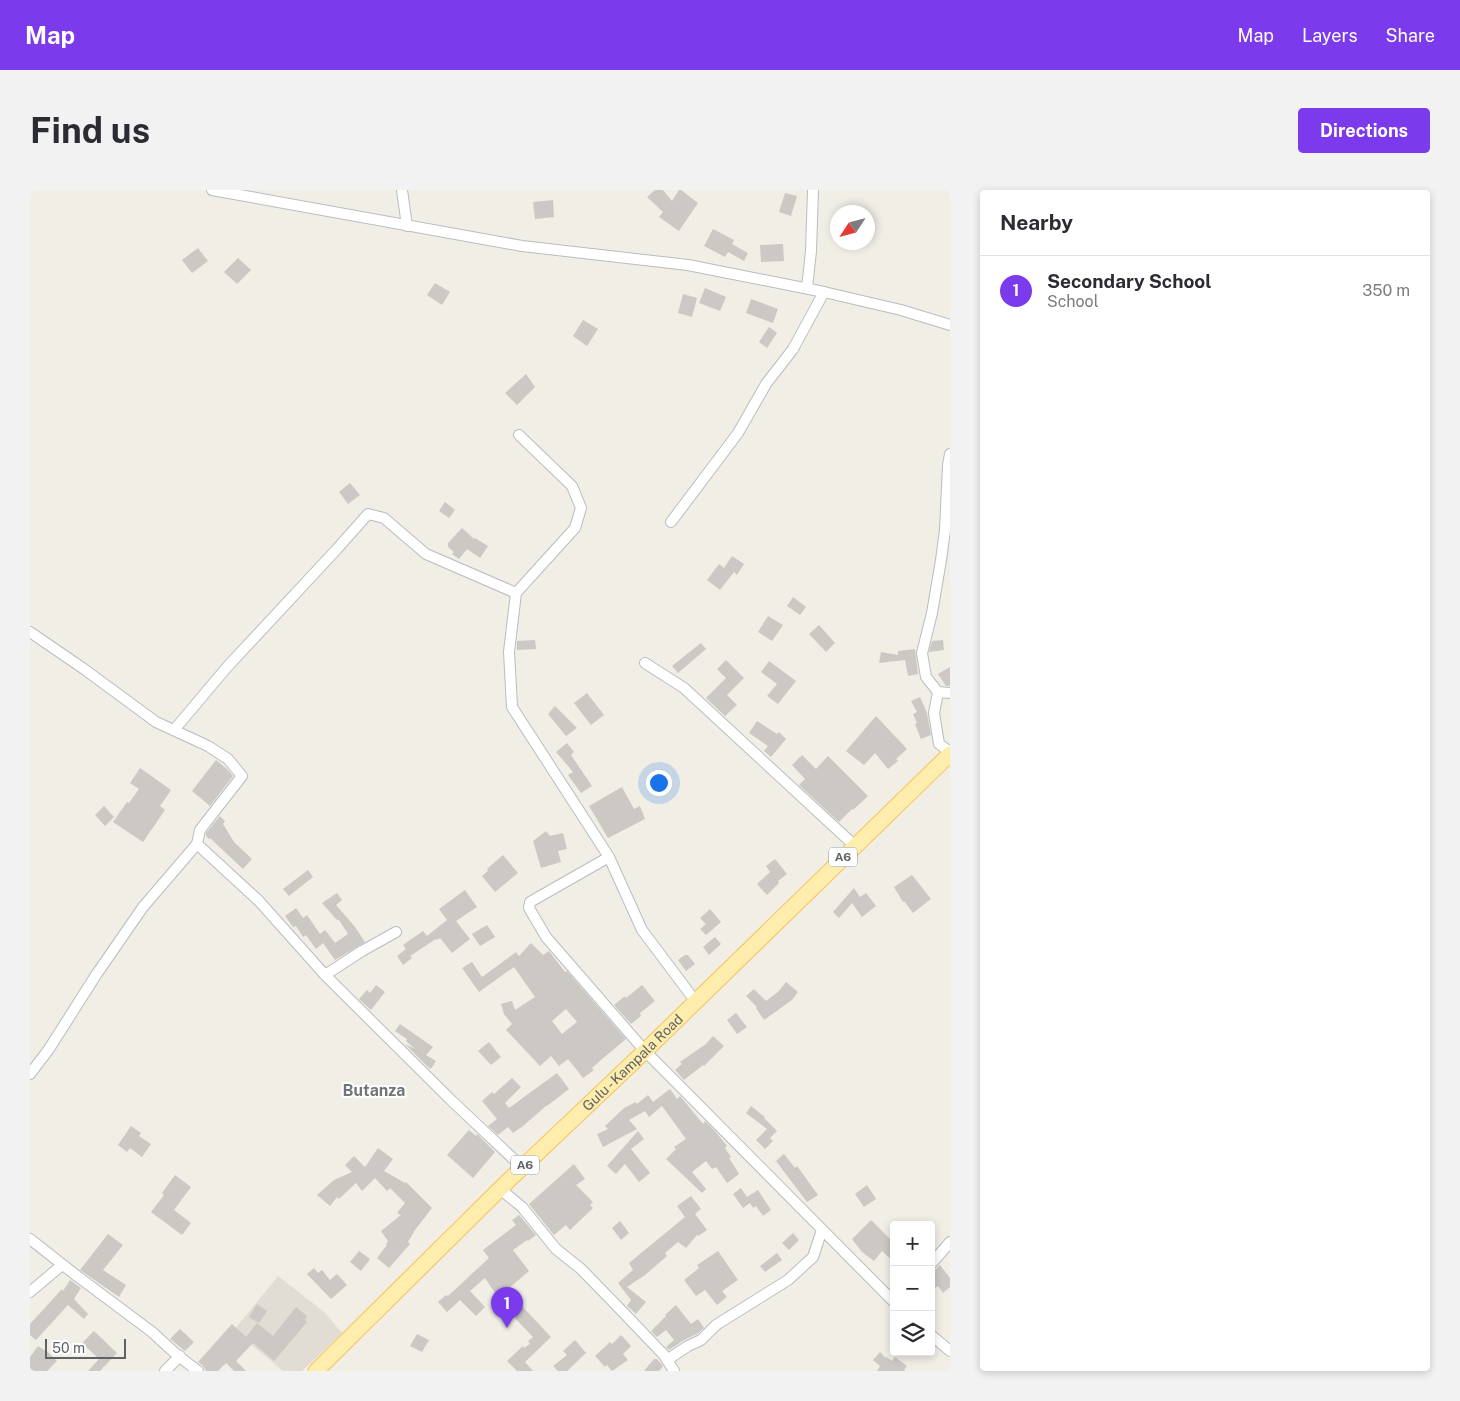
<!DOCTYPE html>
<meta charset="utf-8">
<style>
body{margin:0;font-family:"Public Sans",sans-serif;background:#f2f2f3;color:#2b2b33}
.controls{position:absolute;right:15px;bottom:15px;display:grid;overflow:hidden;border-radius:5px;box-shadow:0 2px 8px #0003}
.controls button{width:45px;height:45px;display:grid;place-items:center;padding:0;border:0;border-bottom:1px solid #e1e1e2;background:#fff;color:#2b2b33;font:25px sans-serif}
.compass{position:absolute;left:800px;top:15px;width:45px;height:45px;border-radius:50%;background:#fff;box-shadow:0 2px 8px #0003;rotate:234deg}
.scale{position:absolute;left:15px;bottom:12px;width:81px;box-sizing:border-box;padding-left:5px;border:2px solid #5e6267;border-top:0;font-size:14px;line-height:18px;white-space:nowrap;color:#5e6267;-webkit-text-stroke:4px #fff;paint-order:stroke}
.you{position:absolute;left:628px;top:592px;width:18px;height:18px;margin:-12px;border:4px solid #fff;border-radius:50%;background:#1a73e8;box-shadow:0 0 0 8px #1a73e833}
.badge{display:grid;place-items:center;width:32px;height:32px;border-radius:50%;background:#7c3aed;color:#fff;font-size:16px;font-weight:700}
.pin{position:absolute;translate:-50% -41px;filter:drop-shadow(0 1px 2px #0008)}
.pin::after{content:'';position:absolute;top:26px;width:18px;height:15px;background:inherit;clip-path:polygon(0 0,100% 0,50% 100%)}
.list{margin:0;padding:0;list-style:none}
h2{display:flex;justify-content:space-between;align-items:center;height:65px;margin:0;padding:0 20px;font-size:21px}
h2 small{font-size:16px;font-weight:400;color:#7c7c81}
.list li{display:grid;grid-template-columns:32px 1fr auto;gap:15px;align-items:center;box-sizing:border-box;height:70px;padding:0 20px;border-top:1px solid #e1e1e2}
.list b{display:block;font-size:19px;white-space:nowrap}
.list p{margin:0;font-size:16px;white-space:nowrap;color:#7c7c81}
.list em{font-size:16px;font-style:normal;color:#7c7c81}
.icon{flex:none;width:28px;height:28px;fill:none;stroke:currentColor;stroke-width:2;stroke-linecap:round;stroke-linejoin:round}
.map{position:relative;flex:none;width:920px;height:1181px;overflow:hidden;border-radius:5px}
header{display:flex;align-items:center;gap:30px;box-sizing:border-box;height:70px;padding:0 25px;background:#7c3aed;color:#fff}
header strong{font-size:24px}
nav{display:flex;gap:28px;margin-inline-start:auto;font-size:18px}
.intro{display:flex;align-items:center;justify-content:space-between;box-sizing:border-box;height:120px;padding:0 30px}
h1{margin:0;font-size:35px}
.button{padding:12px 22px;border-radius:5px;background:#7c3aed;color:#fff;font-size:18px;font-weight:700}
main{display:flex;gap:30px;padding:0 30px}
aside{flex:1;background:#fff;border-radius:5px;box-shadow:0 2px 8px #0003}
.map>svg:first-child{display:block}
.education{fill:#e1ddd4}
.building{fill:#ccc8c3;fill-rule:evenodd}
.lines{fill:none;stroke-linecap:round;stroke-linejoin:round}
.minor-casing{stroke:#b9bcc0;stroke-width:12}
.primary-casing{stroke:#f7c259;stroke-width:17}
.minor{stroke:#fff;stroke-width:10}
.primary{stroke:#ffedad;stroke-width:15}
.labels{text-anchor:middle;stroke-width:4;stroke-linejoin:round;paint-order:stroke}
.shield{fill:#fff;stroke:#8e9195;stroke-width:1}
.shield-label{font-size:12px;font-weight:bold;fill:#5e6267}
.street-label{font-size:14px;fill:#5e6267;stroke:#fff}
.quarter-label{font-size:16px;font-weight:bold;fill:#6f7579;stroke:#fff}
</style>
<header>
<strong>Map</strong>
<nav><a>Map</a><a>Layers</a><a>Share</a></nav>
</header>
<div class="intro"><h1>Find us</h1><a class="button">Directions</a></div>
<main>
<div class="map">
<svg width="920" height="1181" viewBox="0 0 920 1181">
<rect width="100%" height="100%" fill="#f1eee6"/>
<path class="education" d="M248,1086L294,1122L312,1143L272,1181H253L204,1140Z"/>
<g class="building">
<path d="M625,0H633L642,11L649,0H651L668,13L649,41L629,27L633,22L617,7Z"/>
<path d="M755,3L767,6L761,26L749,22Z"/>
<path d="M523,10L524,27L505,29L503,12Z"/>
<path d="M683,39L704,50L702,54L718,63L714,71L698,62L695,67L674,56Z"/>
<path d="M753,54L754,71L731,72L730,55Z"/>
<path d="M168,58L178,71L162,83L152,70Z"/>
<path d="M208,68L221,80L207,94L194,82Z"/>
<path d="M405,93L420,102L412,115L397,105Z"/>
<path d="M675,98L696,107L690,121L669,113Z"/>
<path d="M653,104L667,108L662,127L648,123Z"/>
<path d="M721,109L748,119L743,133L716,123Z"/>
<path d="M553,130L568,139L557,156L543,146Z"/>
<path d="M739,137L747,143L737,158L729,152Z"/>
<path d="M496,184L505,197L487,215L475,203Z"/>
<path d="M320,293L330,305L318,314L309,302Z"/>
<path d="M415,312L425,320L419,328L409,321Z"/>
<path d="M432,338L444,349L445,348L458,356L450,368L437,359L429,369L422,364L424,362L418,357V353Z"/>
<path d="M702,366L714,374L707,385L704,382L690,400L677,390L689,374L694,378Z"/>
<path d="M763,407L776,417L770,425L757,416Z"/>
<path d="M738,426L753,435L742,451L728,442Z"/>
<path d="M789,435L805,453L796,462L779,444Z"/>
<path d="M505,450L506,459L487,460V451Z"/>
<path d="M913,450L914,460L899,462L902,451Z"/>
<path d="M671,453L676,459L648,483L642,476Z"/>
<path d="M885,459L888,484L878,486L875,470L849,473L851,462L868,465V461Z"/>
<path d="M696,470L714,488L697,505L707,515L695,526L676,508L696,488L687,479Z"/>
<path d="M739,471L766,491L748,514L737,506L747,494L731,482Z"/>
<path d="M920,477V496H916L908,484Z"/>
<path d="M557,503L574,525L561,535L544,513Z"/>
<path d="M890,507L897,523L901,545L891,549L885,534L887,533L883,524L887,522L881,511Z"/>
<path d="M525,516L547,538L536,546L518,524Z"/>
<path d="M846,526L877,559L866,569L868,571L858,579L845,563L834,575L816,561Z"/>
<path d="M727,531L747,544L749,542L756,549L741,567L734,561L738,556L719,543Z"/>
<path d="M537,553L544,562L541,565L562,596L551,603L538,585L543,582L526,562Z"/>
<path d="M772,565L786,579L798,566L838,606L823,620L822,619L809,632L769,595L775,589L762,575Z"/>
<path d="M186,570L197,579L203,586L180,616L162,601Z"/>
<path d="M110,578L141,600L130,616L135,620L113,652L83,632L97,612L99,613L109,599L100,593Z"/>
<path d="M592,597L604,619L610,616L615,629L578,648L559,616Z"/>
<path d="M74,616L84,627L75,636L65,625Z"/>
<path d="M190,626L195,631L193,634L204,652L222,669L213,679L180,648L179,649L176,646V643Z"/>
<path d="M516,641L520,646L533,643L537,659L528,661L531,672L511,678L503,651Z"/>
<path d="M473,665L488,683L465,702L452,686L458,681L457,679Z"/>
<path d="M745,669L757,684L748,691L749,693L737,705L727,694L740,682L736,676Z"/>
<path d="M278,680L283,687L259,706L253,699Z"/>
<path d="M882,685L901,709L883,723L874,711L873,712L864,697Z"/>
<path d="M824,698L830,707L836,703L846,716L832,727L822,713L809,728L803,722Z"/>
<path d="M435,700L447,717L426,731L440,749L422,763L410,748L407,750L406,749L380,766L382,768L373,775L367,766L376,759L373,755L393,741L397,746L417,730L409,719Z"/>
<path d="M307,703L312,710L306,715L325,737L335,752L305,770L293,753L286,759L276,745L273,747L266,736L263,737L255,726L266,718L273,728L277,725L290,744L295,740L305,753L318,744L309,730H307L292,713Z"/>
<path d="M680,719L691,732L676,745L670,739L676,734L670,728Z"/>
<path d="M457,735L465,747L450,756L442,744Z"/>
<path d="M685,747L691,754L679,765L673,757Z"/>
<path d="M501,753L513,765L519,761L535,782L537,781L596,849L571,870L562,878L564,880L553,888L538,869L529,876L521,866L510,876L476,840L482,834L474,824L471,814L482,811L485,820L505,807L484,777L449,802L432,778L442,772L452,787L486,762L489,766ZM536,819L547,832L532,844L522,831Z"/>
<path d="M655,765H658L665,774L656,781L648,770Z"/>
<path d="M756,792L768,802L762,810L734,830L726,818L727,817L716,806L724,799L736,811L748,802Z"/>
<path d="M346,795L355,802L341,820L329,809L337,800L340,803Z"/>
<path d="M612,795L625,811L610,823L611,826L601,834L584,815L595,806L596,808Z"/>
<path d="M706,823L717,837L707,844L697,830Z"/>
<path d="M370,834L403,857L396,865L406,871L401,879L397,876L375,854L385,859L376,851L377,849L365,841Z"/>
<path d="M683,846L694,856L674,876L673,875L654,890L645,880L652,874L650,872L676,854Z"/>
<path d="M459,852L471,867L461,875L448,861Z"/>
<path d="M527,883L539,899L517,916H516L493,936L483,943L478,937L468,945L458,936L467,929L452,911L462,902L464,904L482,888L491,897L475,913L479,918Z"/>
<path d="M640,899L647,909L650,906L655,912L673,934L675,931L685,941L697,956L695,958L701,967L699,968L709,984L697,993L686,977L682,979L676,971L662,982L676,999L672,1003L636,969L646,959L644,957L656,949L632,916L619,927L615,921L599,930L607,939L573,957L567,944L578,939L575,936L594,918L606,912L607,914L618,905L623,912Z"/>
<path d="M721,916L735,927L734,928L747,941L740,948L743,951L735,959L726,950L737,939L716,923Z"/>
<path d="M101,936L111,943L109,946L121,954L112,967L100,958L97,962L88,955Z"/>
<path d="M439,940L446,946L447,944L465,962L443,988L417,965Z"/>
<path d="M608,941L614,949L601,959L620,983L609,992L595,974L586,984L577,976Z"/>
<path d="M348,958L363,969L354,981L375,993L376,992L402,1018L385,1040L378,1052L380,1054L359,1078L347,1068L357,1055L356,1054L358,1051L351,1041L371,1025L367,1023L375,1013L360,998L357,1001L345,988L332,1001L326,993L309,1009L307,1007L300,1016L287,1005L304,990L322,982L315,975L324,966L335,977Z"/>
<path d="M754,964L765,978L767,976L788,1005L777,1012L746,971Z"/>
<path d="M544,974L555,989L546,995L563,1012L560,1015L563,1018L540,1040L536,1035L524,1045L499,1014Z"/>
<path d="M145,985L161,997L144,1020L161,1033L152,1045L121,1022L134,1005L132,1003Z"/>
<path d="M837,995L846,1009L834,1017L825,1004Z"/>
<path d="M711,998L717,1007L728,1000L741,1020L733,1026L726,1016L723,1018L720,1013L713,1018L703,1004Z"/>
<path d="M661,1006L671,1019L665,1024L677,1040L668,1046L667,1045L656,1058L648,1052L635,1063L637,1066L615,1085L597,1097L616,1112L606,1124L597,1116L601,1110L588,1093L603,1080L599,1073L655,1027L647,1016Z"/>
<path d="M489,1025L506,1045L498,1051L497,1050L483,1060L499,1081L479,1098L490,1114L521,1147L495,1172L503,1181H487L477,1171L493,1156L494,1158L500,1154L498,1151L503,1147L481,1124L480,1125L455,1088L440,1101L455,1117L446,1126L430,1110L417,1122L408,1112L416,1105L418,1106L459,1068L453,1060L486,1035L482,1030Z"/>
<path d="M841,1030L864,1053V1072L852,1061L844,1071L832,1062L822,1049Z"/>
<path d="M590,1031L599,1043L591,1050L582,1038Z"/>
<path d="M763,1043L769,1050L759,1060L752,1053Z"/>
<path d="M78,1044L93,1055L73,1080L96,1095L89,1107L50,1080Z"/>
<path d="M329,1061L340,1069L331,1081L320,1072Z"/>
<path d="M688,1061L708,1090L692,1101L697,1107L687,1115L675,1100L666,1106L654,1090L669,1078L667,1075Z"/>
<path d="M747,1063L752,1070L735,1082L730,1076Z"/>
<path d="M910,1075L920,1088V1097L913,1103L908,1096L905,1098L901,1094V1081L906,1079Z"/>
<path d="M284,1078L288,1083L292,1080L300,1090L307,1084L317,1095L301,1109L277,1084Z"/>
<path d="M40,1090L51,1098L44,1109L58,1124L54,1129L38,1115L6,1150L0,1145V1134L32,1099L33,1101Z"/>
<path d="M227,1114L237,1121L229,1133L219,1127Z"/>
<path d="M646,1115L661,1134L668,1129L674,1138L667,1144L654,1150L639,1160L636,1157L644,1150L636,1140L627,1147L621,1141L636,1126L635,1125Z"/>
<path d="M266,1117L277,1126L275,1130L277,1132L244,1171L223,1153L206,1171L216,1181H204L196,1173L188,1181H176L173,1176L168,1172L202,1134L216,1147L227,1133L243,1146Z"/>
<path d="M150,1139L164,1152L155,1161L140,1149Z"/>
<path d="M64,1141L87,1163L70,1181H58L69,1169L52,1153Z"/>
<path d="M387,1144L399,1150L392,1162L380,1156Z"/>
<path d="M591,1145L601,1156L593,1164L598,1170L582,1181L577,1175L575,1177L565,1166L580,1152L582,1154Z"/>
<path d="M545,1150L556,1163L537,1181H528L523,1176L537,1165L533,1161Z"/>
<path d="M8,1156L19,1163L27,1171L17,1181H0V1167Z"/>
<path d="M850,1162L856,1168L857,1167L862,1171L865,1167L877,1176L874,1180L875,1181H847L850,1176L843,1170Z"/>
<path d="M624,1169H627L633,1176L629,1181H614Z"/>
</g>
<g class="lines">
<g class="minor-casing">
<g id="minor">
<path d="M182,0L492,56L658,75L794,102L871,120L920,135"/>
<path d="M372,0L377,36"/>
<path d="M777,98L781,61L783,0"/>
<path d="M489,245L542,296L551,318L545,338L486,403L479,462L482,517L579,667L612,740L666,812"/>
<path d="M920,264L918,275L915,340L911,370L902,423L892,463L896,487L908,502L904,523L909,554L920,562"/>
<path d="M641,332L708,243L736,194L763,159L794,102"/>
<path d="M0,442L54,479L126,532L178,556L198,569L212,586L170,640L167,654L113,717L66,785L19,859L0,884"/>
<path d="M615,473L654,498L825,656"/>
<path d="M908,502L920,503"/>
<path d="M144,540L198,476L306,360L338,324L354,328L396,364L486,403"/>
<path d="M167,654L229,711L295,785L422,911L492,977"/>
<path d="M579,667L500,712L499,718L516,747L615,861L864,1112"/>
<path d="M295,785L332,761L366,742"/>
<path d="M470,999L492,1017L526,1059L551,1079L590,1119L634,1165L644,1181"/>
<path d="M0,1049L47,1086L122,1142L147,1165L168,1181"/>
<path d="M901,1074L920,1052"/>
<path d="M0,1102L32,1075"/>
<path d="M901,1145L920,1161"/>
<path d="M637,1170L658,1156L671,1150L686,1135L758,1090L783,1067L792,1040"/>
<path d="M135,1181L150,1166"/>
</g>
</g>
<g class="primary-casing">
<g id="primary">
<path id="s1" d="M286,1181L479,990L615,861L920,564"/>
</g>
</g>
<use href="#minor" class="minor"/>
<use href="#primary" class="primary"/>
</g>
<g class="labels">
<g class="shield">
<rect x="799" y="657.5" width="28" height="19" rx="4"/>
<rect x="481" y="965.5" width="28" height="19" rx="4"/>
</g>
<g class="shield-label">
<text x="813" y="671">A6</text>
<text x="495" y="979">A6</text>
</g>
<g class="street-label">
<text dy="5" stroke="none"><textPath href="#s1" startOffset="442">Gulu - Kampala Road</textPath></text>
</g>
<g class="quarter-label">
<text x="344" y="906">Butanza</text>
</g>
</g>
</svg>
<div class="controls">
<button>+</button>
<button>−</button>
<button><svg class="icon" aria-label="layers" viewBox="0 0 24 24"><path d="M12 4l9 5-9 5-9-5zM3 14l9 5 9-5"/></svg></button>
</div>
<svg class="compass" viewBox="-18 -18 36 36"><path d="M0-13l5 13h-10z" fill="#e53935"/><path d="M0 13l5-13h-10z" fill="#7c7c81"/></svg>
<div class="scale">50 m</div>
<div class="you"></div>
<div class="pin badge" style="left:477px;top:1138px">1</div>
</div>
<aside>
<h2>Nearby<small></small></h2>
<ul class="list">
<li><span class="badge">1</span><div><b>Secondary School</b><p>School</p></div><em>350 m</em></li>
</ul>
</aside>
</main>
